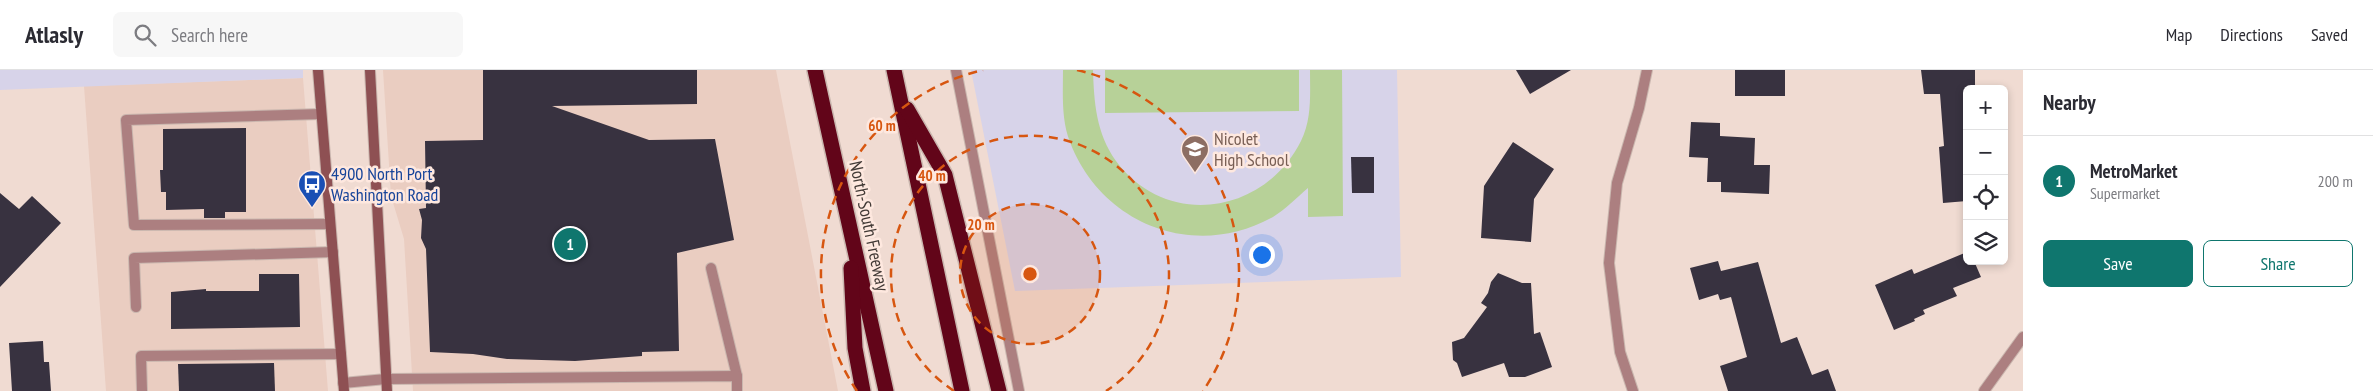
<!DOCTYPE html>
<meta charset="utf-8">
<style>
body{margin:0;font-family:"PT Sans Narrow",sans-serif;background:#f7f7f7;color:#2b2b33}
.controls{position:absolute;right:15px;top:15px;display:grid;overflow:hidden;border-radius:8px;box-shadow:0 2px 8px #0003}
.controls button{width:45px;height:45px;display:grid;place-items:center;padding:0;border:0;border-bottom:1px solid #e1e1e2;background:#fff;color:#2b2b33;font:25px sans-serif}
.you{position:absolute;left:1261px;top:184px;width:18px;height:18px;margin:-12px;border:4px solid #fff;border-radius:50%;background:#1a73e8;box-shadow:0 0 0 8px #1a73e833}
.badge{display:grid;place-items:center;width:32px;height:32px;border-radius:50%;background:#0f766e;color:#fff;font-size:16px;font-weight:700}
.pin{position:absolute;translate:-50% -50%;border:2px solid #fff;box-shadow:0 1px 5px #0006}
.list{margin:0;padding:0;list-style:none}
h2{display:flex;justify-content:space-between;align-items:center;height:65px;margin:0;padding:0 20px;font-size:21px}
h2 small{font-size:16px;font-weight:400;color:#7c7c81}
.list li{display:grid;grid-template-columns:32px 1fr auto;gap:15px;align-items:center;box-sizing:border-box;height:90px;padding:0 20px;border-top:1px solid #e1e1e2}
.list b{display:block;font-size:19px;white-space:nowrap}
.list p{margin:0;font-size:16px;white-space:nowrap;color:#7c7c81}
.list em{font-size:16px;font-style:normal;color:#7c7c81}
.actions{display:flex;gap:10px;padding:15px 20px}
.actions a{flex:1;padding:11px 0;border:1px solid #0f766e;border-radius:8px;text-align:center;font-size:18px;color:#0f766e}
.actions .main{background:#0f766e;color:#fff}
.icon{flex:none;width:28px;height:28px;fill:none;stroke:currentColor;stroke-width:2;stroke-linecap:round;stroke-linejoin:round}
.map{position:relative;flex:none;width:2023px;height:321px;overflow:hidden}
header{display:flex;align-items:center;gap:30px;box-sizing:border-box;height:70px;padding:0 25px;background:#fff;border-bottom:1px solid #e1e1e2}
header strong{font-size:24px}
nav{display:flex;gap:28px;margin-inline-start:auto;font-size:18px}
.search{width:350px;height:45px;background:#f7f7f7;display:flex;align-items:center;gap:12px;box-sizing:border-box;padding:0 18px;border-radius:8px;color:#7c7c81;font-size:19px}
main{display:flex}
aside{flex:1;background:#fff}
.map>svg:first-child{display:block}
.built{fill:#eacdc1}
.education{fill:#d7d3e9}
.green{fill:#b7d198}
.building{fill:#383240}
.lines{fill:none;stroke-linecap:round;stroke-linejoin:round}
.lane-casing{stroke:#cab7af;stroke-width:12}
.street-casing{stroke:#cab7af;stroke-width:12}
.secondary-casing{stroke:#cab7af;stroke-width:12}
.highway-casing{stroke:#cab7af;stroke-width:18}
.lane{stroke:#ac7f80;stroke-width:10}
.street{stroke:#ac7f80;stroke-width:10}
.secondary{stroke:#8e5053;stroke-width:10}
.highway{stroke:#620519;stroke-width:15}
.ring{fill:none;stroke:#d75610;stroke-width:2.5;stroke-dasharray:9 6}
.labels{text-anchor:middle;stroke-width:5;stroke-linejoin:round;paint-order:stroke}
.education-label{font-size:18px;fill:#785e54;stroke:#fee8df;text-anchor:start}
.transit-label{font-size:18px;fill:#164399;stroke:#fee8df;text-anchor:start}
.street-label{font-size:18px;fill:#413935;stroke:#fee8df}
.centre{fill:#d75610;stroke:#fee8df;stroke-width:2.5}
.ring-label{font-size:15px;text-anchor:middle;font-weight:bold;fill:#d75610;stroke:#fee8df;stroke-width:5;stroke-linejoin:round;paint-order:stroke}
</style>
<header>
<strong>Atlasly</strong>
<div class="search"><svg class="icon" aria-label="search" viewBox="0 0 24 24"><circle cx="10" cy="10" r="6"/><path d="M15 15l6 6"/></svg>Search here</div>
<nav><a>Map</a><a>Directions</a><a>Saved</a></nav>
</header>
<main>
<div class="map">
<svg width="2023" height="321" viewBox="0 0 2023 321">
<rect width="100%" height="100%" fill="#f0dbd2"/>
<g class="built">
<path d="M383,0H776L838,321H413L404,169L391,126Z"/>
<path d="M303,8L328,321H106L84,16Z"/>
</g>
<g class="education">
<path d="M0,0H303V8L0,20Z"/>
<path d="M971,0H1397L1401,207L1015,221Z"/>
</g>
<g class="green">
<path d="M1063,0H1093C1094,32 1096,63 1116,91C1166,159 1264,145 1301,71C1312,49 1310,24 1310,0H1342L1343,146L1308,147V118C1296,128 1286,139 1273,147C1194,191 1101,154 1070,72C1061,49 1063,23 1063,0Z"/>
<path d="M1105,0H1299V41L1105,43Z"/>
</g>
<g class="building">
<path d="M483,0H697V34L552,36L649,70L715,69L734,170L677,183L679,281L642,282V286L575,291L507,289L473,284L430,282L426,179L421,168L422,150L419,139L426,138L425,71L483,70Z"/>
<path d="M1516,0H1571L1530,24Z"/>
<rect x="1735" y="0" width="50" height="26"/>
<path d="M1921,0H1975V19H1967V131L1943,133L1939,77L1944,76L1940,24H1924Z"/>
<path d="M1691,52L1720,53V66L1755,68L1754,95H1770L1769,124L1721,122V112H1707L1708,88L1689,87Z"/>
<path d="M246,58V142H225V148H204V139L166,140V122H161L160,100H163V59Z"/>
<path d="M1513,72L1554,99L1534,129L1531,172L1481,168L1484,116Z"/>
<path d="M1351,87H1374V123H1352Z"/>
<path d="M0,123L19,139L32,126L61,153L0,217Z"/>
<path d="M1967,182V191H1974L1981,207L1953,218L1957,226L1923,240L1925,244L1914,249L1915,251L1894,260L1875,215L1912,199L1914,204Z"/>
<path d="M1718,191L1721,201L1758,192L1781,273L1797,267L1812,305L1828,299L1836,321H1728L1720,296L1747,287L1731,227L1720,230L1718,224L1699,230L1690,198Z"/>
<path d="M1498,203L1522,213H1531L1534,264L1540,262L1552,297L1525,307H1509L1504,293L1462,307L1457,293L1453,290L1452,272L1464,268L1487,237L1481,233L1488,223L1491,212Z"/>
<path d="M259,204H299L300,257L171,259V222L206,219V221H259Z"/>
<path d="M43,271L44,292H49L51,321H12L9,273Z"/>
<path d="M274,293L275,321H179L178,294Z"/>
</g>
<g class="lines">
<g class="lane-casing">
<g id="lane">
<path d="M321,44L126,50L134,155L330,154"/>
<path d="M711,198L737,306"/>
<path d="M136,237L134,188L333,182"/>
<path d="M343,313L386,309L737,306V321"/>
<path d="M142,321L141,286L341,284"/>
</g>
</g>
<g class="street-casing">
<g id="street">
<path d="M956,0L1019,321"/>
<path d="M1633,321L1620,282L1609,193L1617,113L1639,38L1647,0"/>
<path d="M1984,321L2023,267"/>
</g>
</g>
<g class="secondary-casing">
<g id="secondary">
<path d="M318,0L344,321"/>
<path d="M370,0L387,321"/>
</g>
</g>
<g class="highway-casing">
<g id="highway">
<path d="M815,0L886,321"/>
<path d="M894,0L962,321"/>
<path d="M907,39L945,105L999,321"/>
<path d="M851,198L855,278L863,321"/>
</g>
</g>
<use href="#lane" class="lane"/>
<use href="#street" class="street"/>
<use href="#secondary" class="secondary"/>
<use href="#highway" class="highway"/>
</g>
<circle cx="1030" cy="204" r="70" fill="#d75610" fill-opacity=".12"/>
<g class="ring">
<circle cx="1030" cy="204" r="70"/>
<path d="M954 321A139 139 0 1 1 1106 321"/>
<path d="M857 321A209 209 0 0 1 983 0M1077 0A209 209 0 0 1 1203 321"/>
</g>
<defs>
<g id="school-pin" transform="scale(1.4375)"><path d="M0 17L-7.5 6A9.5 9.5 0 1 1 7.5 6Z" fill="#8d6e63" stroke="#fee8df"/><path d="M0-5L7-2L0 1L-7-2ZM-4 1L0 2.5L4 1V4Q0 6-4 4Z" fill="#fff"/></g>
<g id="bus-pin" transform="scale(1.4375)"><path d="M0 17L-7.5 6A9.5 9.5 0 1 1 7.5 6Z" fill="#1a4fb4" stroke="#fee8df"/><path d="M-5-6H5V4H4V6H2V4H-2V6H-4V4H-5ZM-3.5-4V0h7V-4ZM-3.5 1.2v1.5H-2V1.2ZM2 1.2v1.5H3.5V1.2Z" fill="#fff"/></g>
</defs>
<g fill-rule="evenodd">
<use href="#school-pin" x="1195" y="79"/>
<use href="#bus-pin" x="312" y="114"/>
</g>
<g class="labels">
<g class="education-label">
<text x="1214" y="75">Nicolet<tspan x="1214" dy="21">High School</tspan></text>
</g>
<g class="transit-label">
<text x="331" y="110">4900 North Port<tspan x="331" dy="21">Washington Road</tspan></text>
</g>
<g class="street-label">
<text transform="translate(869 156) rotate(78)" y="6">North-South Freeway</text>
</g>
</g>
<circle cx="1030" cy="204" r="8" class="centre"/>
<g class="ring-label">
<text x="882" y="61">60 m</text>
<text x="932" y="111">40 m</text>
<text x="981" y="160">20 m</text>
</g>
</svg>
<div class="controls">
<button>+</button>
<button>−</button>
<button><svg class="icon" aria-label="locate" viewBox="0 0 24 24"><circle cx="12" cy="12" r="6"/><path d="M12 2v4M12 18v4M2 12h4M18 12h4"/></svg></button>
<button><svg class="icon" aria-label="layers" viewBox="0 0 24 24"><path d="M12 4l9 5-9 5-9-5zM3 14l9 5 9-5"/></svg></button>
</div>
<div class="you"></div>
<div class="pin badge" style="left:570px;top:174px">1</div>
</div>
<aside>
<h2>Nearby<small></small></h2>
<ul class="list">
<li><span class="badge">1</span><div><b>MetroMarket</b><p>Supermarket</p></div><em>200 m</em></li>
</ul>
<div class="actions"><a class="main">Save</a><a>Share</a></div>
</aside>
</main>
